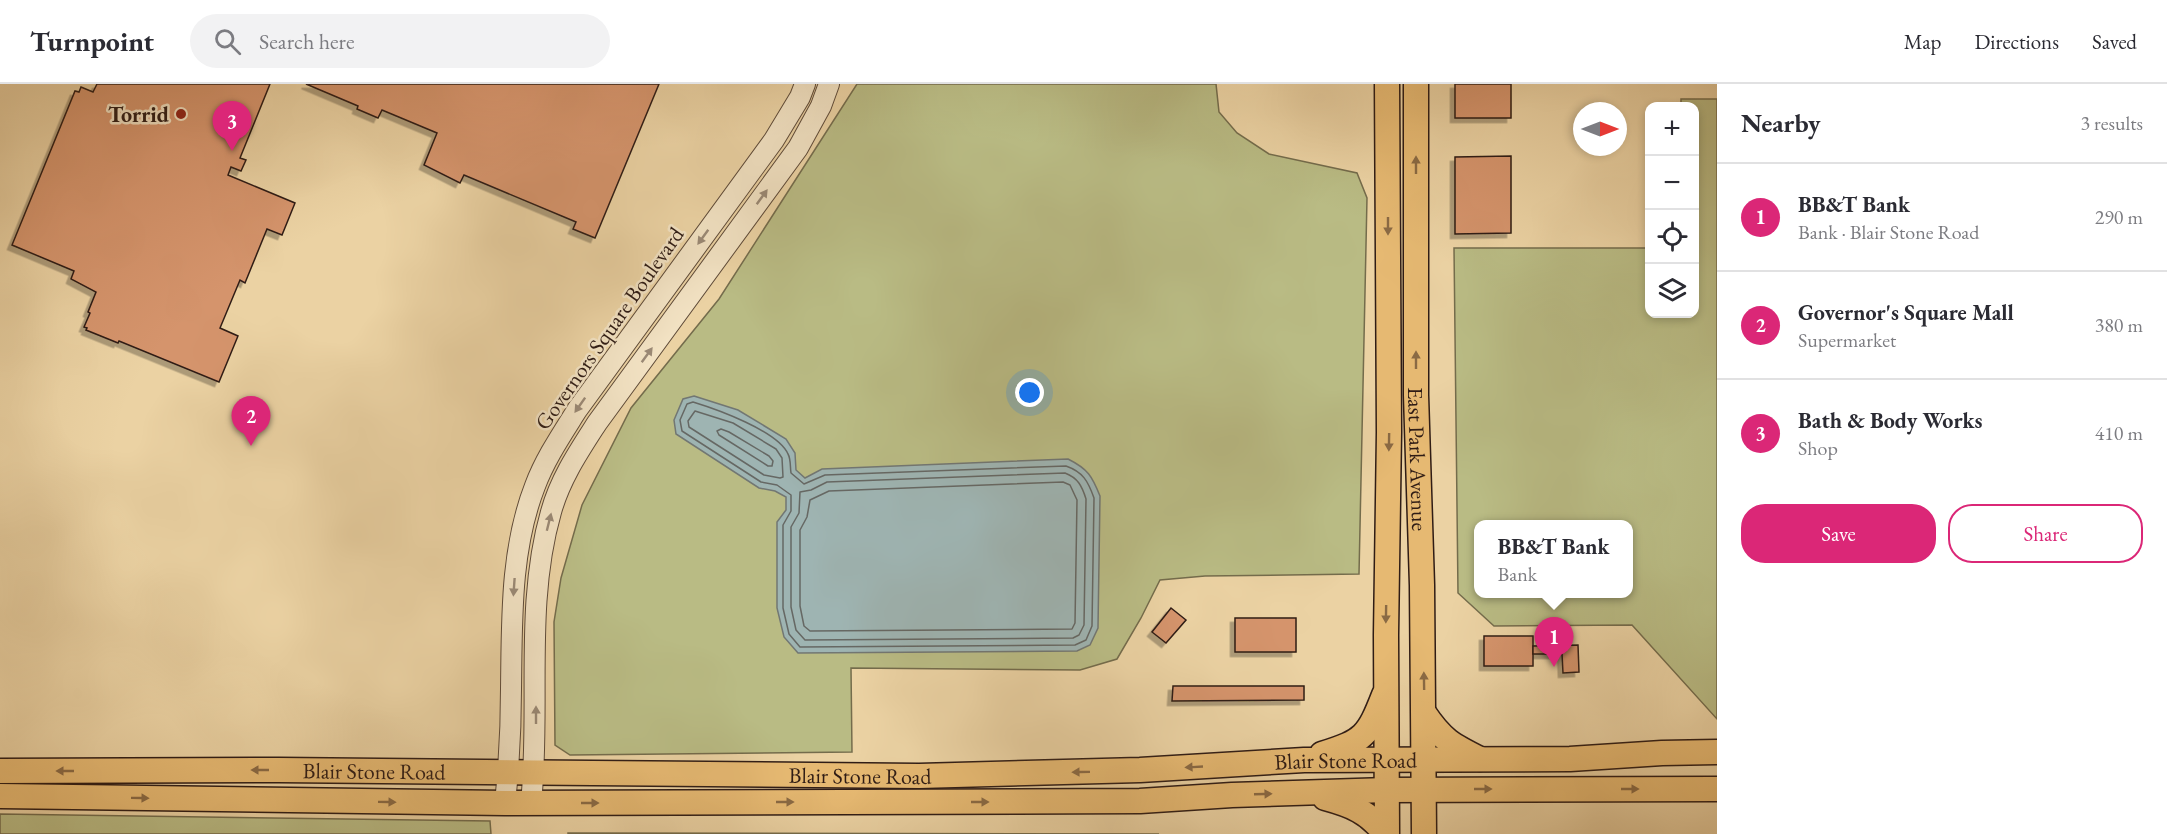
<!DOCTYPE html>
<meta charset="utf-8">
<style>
body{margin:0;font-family:"EB Garamond",serif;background:#f2f2f3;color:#2b2b33}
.controls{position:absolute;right:18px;top:18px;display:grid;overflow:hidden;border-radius:12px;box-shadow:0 3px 9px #0003}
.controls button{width:54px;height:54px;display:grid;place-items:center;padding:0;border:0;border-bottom:2px solid #e1e1e2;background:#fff;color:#2b2b33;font:30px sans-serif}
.compass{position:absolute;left:1573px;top:18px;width:54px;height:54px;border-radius:50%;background:#fff;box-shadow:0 3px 9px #0003;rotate:90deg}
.you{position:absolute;left:1030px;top:309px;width:21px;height:21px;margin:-15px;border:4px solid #fff;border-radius:50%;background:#1a73e8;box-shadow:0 0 0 9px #1a73e833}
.badge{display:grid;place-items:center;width:39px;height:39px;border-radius:50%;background:#db2777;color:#fff;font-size:20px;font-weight:700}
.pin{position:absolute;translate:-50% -50px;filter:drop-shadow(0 2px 3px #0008)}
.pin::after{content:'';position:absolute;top:32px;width:21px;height:18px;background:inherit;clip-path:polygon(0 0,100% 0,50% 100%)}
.popup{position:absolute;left:1474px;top:436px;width:159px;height:78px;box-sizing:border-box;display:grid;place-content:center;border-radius:12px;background:#fff;filter:drop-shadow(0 2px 4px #0005);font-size:20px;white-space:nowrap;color:#7c7c81}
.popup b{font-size:22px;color:#2b2b33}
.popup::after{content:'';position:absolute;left:50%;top:100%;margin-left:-12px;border:12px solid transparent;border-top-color:#fff}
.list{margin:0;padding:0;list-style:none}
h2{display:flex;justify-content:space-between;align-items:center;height:78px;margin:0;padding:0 24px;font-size:26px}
h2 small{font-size:20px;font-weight:400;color:#7c7c81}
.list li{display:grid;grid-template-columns:39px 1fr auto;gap:18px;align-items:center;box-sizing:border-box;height:108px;padding:0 24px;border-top:2px solid #e1e1e2}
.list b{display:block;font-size:22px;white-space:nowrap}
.list p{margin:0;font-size:20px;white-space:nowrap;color:#7c7c81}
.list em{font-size:20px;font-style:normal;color:#7c7c81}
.actions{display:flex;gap:12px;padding:18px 24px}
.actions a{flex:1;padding:14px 0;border:2px solid #db2777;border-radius:24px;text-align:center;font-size:21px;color:#db2777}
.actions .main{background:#db2777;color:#fff}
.icon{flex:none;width:33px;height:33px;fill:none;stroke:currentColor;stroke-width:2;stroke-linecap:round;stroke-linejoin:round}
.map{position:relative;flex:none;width:1717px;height:750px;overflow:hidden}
header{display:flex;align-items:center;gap:36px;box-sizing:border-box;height:84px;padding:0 30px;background:#fff;border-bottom:2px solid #e1e1e2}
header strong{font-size:28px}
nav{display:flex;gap:33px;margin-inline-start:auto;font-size:21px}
.search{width:420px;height:54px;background:#f2f2f3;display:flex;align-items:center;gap:15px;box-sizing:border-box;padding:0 21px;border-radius:33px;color:#7c7c81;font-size:22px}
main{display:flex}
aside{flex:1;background:#fff}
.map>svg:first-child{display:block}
.green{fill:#b9bb84;stroke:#746c4c;stroke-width:1.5;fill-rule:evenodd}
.water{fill:#9eb4b2;stroke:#727773;stroke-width:1.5}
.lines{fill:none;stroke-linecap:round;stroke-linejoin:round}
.shore{stroke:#666864;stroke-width:1.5}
.building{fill:#d5946c;stroke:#2f1c15;stroke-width:1.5;filter:url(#shadow)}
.minor-casing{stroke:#5e4a38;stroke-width:22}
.major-casing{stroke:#2f1c15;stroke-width:27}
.minor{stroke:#f2e2c3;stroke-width:20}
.major{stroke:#e6b972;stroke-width:24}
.oneway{fill:#8a6a44}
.oneway2{fill:#9a8975}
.poi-dot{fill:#8f2418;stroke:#f2e2c3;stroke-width:2}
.labels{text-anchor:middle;stroke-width:5;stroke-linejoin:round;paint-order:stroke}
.poi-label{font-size:22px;font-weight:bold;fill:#2f1c15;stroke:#f2e2c3;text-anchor:end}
.street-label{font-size:22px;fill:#2f1c15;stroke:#f2e2c3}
</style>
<header>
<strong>Turnpoint</strong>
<div class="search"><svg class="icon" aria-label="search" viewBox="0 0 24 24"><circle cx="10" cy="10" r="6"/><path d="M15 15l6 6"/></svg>Search here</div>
<nav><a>Map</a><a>Directions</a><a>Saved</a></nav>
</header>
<main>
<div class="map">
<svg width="1717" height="750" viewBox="0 0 1717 750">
<defs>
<filter id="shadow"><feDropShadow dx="-4.5" dy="4.5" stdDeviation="0" flood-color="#0004"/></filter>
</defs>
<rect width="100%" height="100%" fill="#ebd2a3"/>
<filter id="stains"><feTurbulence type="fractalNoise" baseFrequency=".00333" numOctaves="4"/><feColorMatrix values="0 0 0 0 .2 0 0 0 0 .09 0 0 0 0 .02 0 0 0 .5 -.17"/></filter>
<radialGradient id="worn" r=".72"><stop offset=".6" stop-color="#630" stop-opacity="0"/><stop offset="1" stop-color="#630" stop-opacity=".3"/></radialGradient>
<g class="green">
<path d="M857,0H1216L1219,28L1237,49L1269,70L1357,89L1367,114L1359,490L1205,492L1160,496L1141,534L1117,575L1080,586L851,584L852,668L570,671L555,661L554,538L561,494L582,421L631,324L719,215Z"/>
<path d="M1681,15H1717V635L1632,541L1494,542L1458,509L1454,164H1649L1650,230H1694V22H1681ZM1629,440V510H1479V440Z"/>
<path d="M0,730L490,737L491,750H0Z"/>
<path d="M568,749L1159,750H568Z"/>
</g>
<path class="water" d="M694,312L738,326L786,355L795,369L796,386L805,394L822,385L1068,375C1088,385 1092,392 1100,412L1098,544L1090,561L1077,567L798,569L784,553L777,524V438L786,426V413L775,407L759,404L676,350L674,336L683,315Z"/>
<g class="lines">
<g class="shore">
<path d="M693,318C716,325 778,347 788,370C791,375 790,383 791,389L804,400L825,391L1066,382C1083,388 1088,397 1094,414L1092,542L1086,556L1075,561L800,563L789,550L783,524V441L791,427V411L777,401L761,398L682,347L680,336L687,320Z"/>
<path d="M695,327L733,339L776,365L782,374L783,393L780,394L764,391L689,343L688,337Z"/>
<path d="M721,345L729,348L769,372L773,377L772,382H768L719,351L717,347Z"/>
<path d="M1065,389C1078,394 1082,402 1086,415L1084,541L1079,551L1073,554L805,556L796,546L791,523V443L799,429L800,408L811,406L827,398Z"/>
<path d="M1063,398L1070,401L1077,416L1075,539L1072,545L810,547L804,542L800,522V446L807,433L810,416L829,407Z"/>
</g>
</g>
<g class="building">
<path d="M97,0H270L240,74L246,76L241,87L231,83L228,91L295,119L282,151L267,145L245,199L240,196L220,244L238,252L219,298L119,257L118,259L86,246L87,244L84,243L90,229L88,228L96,208L71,195L74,187L12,161L75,7L79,8L81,3L93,8Z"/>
<path d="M306,0H659L595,154L573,145L576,138L464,91L460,99L424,81L437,49L382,26L378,34L357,25L358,22Z"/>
<rect x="1455" y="0" width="56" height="34"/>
<path d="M1511,72V149L1455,150V73Z"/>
<path d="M1171,524L1186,536L1166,559L1152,548Z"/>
<rect x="1235" y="534" width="61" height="34"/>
<rect x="1484" y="552" width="49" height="30"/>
<path d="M1578,561L1579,588L1563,589L1562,570H1533V562Z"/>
<path d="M1173,602H1304V616L1172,617Z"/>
</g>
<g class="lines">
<g class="minor-casing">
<g id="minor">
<path d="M505,719C509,681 511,643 511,605C512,537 510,466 535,402C545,375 562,350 577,326L774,56L800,13L805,0"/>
<path d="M531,719C541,623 524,522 551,428C560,395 579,367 597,339L798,64L821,22L829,0"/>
</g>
</g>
<g class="major-casing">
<g id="major">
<path d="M1387,0L1389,348L1386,551L1387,750"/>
<path id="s1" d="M1416,0V311L1422,501L1424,750"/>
<path d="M1424,629C1442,656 1452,661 1480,675"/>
<path d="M1322,670C1364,657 1368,652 1384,611"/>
<path id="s2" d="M0,687L279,686L919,692L1140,686L1304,676L1570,675L1662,669L1717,668"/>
<path d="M0,712L505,719L1140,717L1232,711L1387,706L1717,705"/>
<path d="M1325,714C1351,721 1369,728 1385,750"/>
</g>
</g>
<use href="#minor" class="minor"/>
<use href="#major" class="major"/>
</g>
<defs><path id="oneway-solid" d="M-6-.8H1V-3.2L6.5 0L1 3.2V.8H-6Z" transform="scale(1.5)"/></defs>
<g class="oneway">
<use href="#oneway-solid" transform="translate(1416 81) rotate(-90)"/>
<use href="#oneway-solid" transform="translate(1388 142) rotate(90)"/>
<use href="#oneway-solid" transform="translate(1416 276) rotate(-90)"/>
<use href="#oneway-solid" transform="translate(1389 358) rotate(91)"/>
<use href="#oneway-solid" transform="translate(1386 530) rotate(91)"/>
<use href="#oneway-solid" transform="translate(1424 597) rotate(-91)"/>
<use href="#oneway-solid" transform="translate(1194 683) rotate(177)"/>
<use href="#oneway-solid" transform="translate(260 686) rotate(180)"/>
<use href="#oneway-solid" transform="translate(65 687) rotate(180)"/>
<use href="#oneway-solid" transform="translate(1081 688) rotate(179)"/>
<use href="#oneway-solid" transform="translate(1483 705)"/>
<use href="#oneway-solid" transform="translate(1630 705)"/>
<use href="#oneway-solid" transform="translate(1263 710) rotate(-2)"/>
<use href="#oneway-solid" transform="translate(140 714) rotate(1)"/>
<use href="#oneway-solid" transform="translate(387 718) rotate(1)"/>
<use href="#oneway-solid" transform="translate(785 718)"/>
<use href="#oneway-solid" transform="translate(980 718)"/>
<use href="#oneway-solid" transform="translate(590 719)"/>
</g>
<g class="oneway2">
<use href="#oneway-solid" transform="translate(762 113) rotate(-54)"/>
<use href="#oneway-solid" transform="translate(703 153) rotate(126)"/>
<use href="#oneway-solid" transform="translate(647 271) rotate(-54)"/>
<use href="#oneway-solid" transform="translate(580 321) rotate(125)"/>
<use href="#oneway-solid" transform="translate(549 438) rotate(-76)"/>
<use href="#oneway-solid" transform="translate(514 503) rotate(94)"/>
<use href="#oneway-solid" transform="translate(536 631) rotate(-90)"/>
</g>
<circle class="poi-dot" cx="181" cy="30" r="6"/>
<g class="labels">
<g class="poi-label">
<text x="169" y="38">Torrid</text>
</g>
<g class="street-label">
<text transform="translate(609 244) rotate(-55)" y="8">Governors Square Boulevard</text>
<text dy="8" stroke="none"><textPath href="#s1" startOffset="375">East Park Avenue</textPath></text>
<text dy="8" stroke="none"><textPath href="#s2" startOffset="1346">Blair Stone Road</textPath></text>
<text dy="8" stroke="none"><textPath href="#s2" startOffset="374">Blair Stone Road</textPath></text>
<text dy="8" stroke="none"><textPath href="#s2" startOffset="860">Blair Stone Road</textPath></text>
</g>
</g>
<rect width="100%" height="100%" filter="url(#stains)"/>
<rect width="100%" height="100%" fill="url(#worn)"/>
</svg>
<div class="controls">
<button>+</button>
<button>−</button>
<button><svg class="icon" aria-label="locate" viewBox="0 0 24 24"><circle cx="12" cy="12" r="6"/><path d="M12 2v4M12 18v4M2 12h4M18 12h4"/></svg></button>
<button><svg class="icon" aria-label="layers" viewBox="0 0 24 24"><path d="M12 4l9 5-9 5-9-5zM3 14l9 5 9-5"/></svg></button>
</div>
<svg class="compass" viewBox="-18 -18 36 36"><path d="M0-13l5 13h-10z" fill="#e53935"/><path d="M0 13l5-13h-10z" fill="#7c7c81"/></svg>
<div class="you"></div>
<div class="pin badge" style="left:1554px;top:583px">1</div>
<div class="popup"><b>BB&amp;T Bank</b>Bank</div>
<div class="pin badge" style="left:251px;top:362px">2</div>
<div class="pin badge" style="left:232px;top:67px">3</div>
</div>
<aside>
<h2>Nearby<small>3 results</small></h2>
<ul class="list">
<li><span class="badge">1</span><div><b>BB&amp;T Bank</b><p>Bank · Blair Stone Road</p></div><em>290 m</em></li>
<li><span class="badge">2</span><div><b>Governor's Square Mall</b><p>Supermarket</p></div><em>380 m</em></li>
<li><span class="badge">3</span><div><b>Bath &amp; Body Works</b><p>Shop</p></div><em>410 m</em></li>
</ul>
<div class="actions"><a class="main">Save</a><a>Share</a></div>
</aside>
</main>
